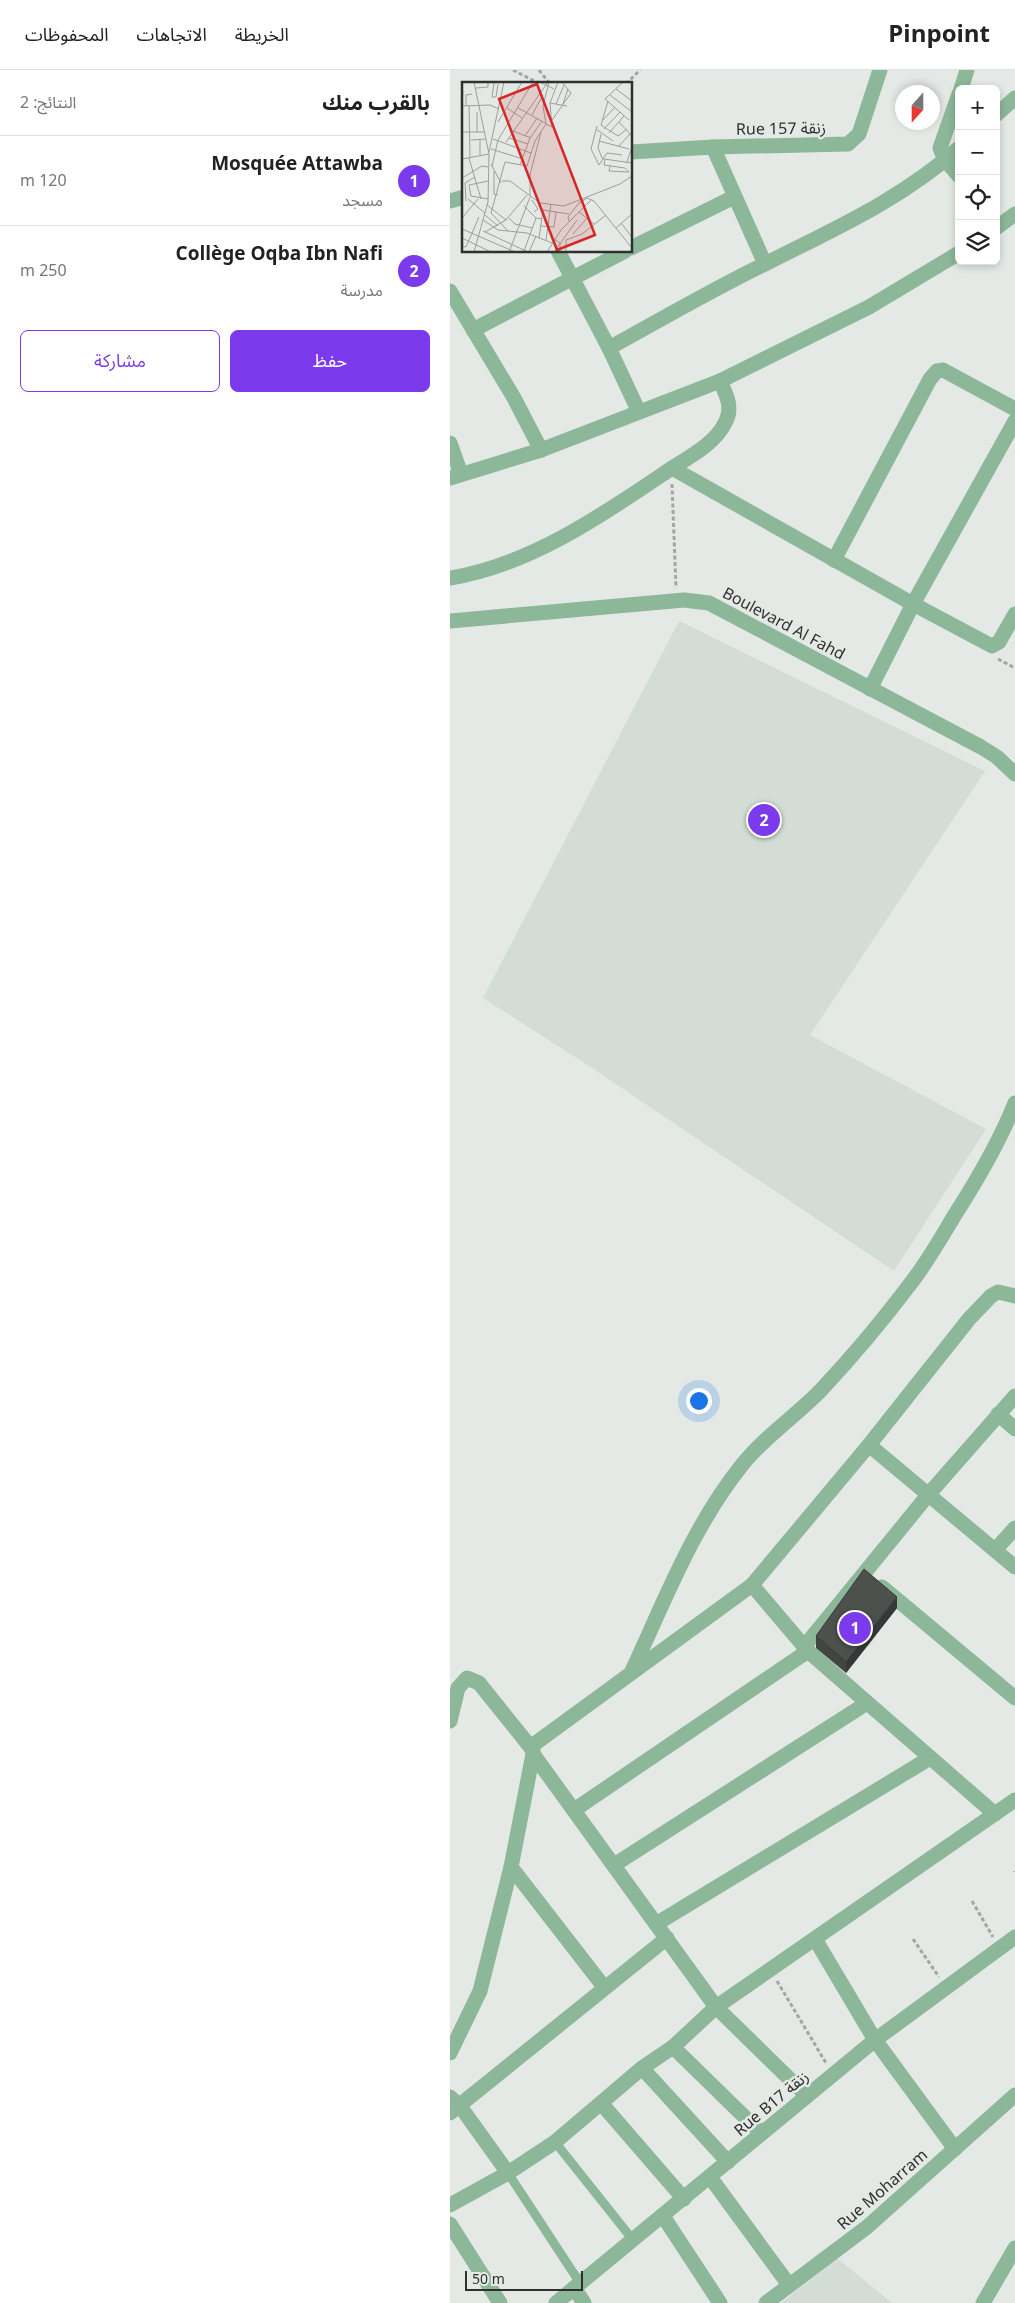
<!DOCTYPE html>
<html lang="ar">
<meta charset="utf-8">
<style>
body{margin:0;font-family:Georgia,"Noto Sans Arabic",serif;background:#f6f6f6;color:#222;direction:rtl}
.controls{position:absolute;right:15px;top:15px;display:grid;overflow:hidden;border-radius:8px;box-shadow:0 2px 8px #0003}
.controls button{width:45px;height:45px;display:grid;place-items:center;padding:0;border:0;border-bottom:1px solid #e0e0e0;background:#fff;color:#222;font:25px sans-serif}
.compass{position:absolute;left:445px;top:15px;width:45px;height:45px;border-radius:50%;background:#fff;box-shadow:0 2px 8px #0003;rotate:201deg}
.scale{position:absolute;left:15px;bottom:12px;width:118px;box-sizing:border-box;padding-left:5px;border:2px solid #2f3130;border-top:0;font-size:14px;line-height:18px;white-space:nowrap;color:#2f3130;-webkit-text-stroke:4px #e4e9e5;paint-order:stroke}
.you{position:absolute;left:248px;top:1330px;width:18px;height:18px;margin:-12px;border:4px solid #fff;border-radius:50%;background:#1a73e8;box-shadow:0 0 0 8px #1a73e833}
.badge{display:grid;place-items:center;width:32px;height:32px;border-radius:50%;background:#7c3aed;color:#fff;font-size:16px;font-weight:700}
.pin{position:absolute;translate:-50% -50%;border:2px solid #fff;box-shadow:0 1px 5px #0006}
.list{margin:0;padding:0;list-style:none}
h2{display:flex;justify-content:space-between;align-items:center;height:65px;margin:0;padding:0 20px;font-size:21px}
h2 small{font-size:16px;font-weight:400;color:#767676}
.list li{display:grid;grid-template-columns:32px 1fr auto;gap:15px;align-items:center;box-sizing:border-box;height:90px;padding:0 20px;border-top:1px solid #e0e0e0}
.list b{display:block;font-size:19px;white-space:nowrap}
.list p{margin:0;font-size:16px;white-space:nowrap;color:#767676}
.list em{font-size:16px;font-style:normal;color:#767676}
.actions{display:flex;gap:10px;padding:15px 20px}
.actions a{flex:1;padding:11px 0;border:1px solid #7c3aed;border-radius:8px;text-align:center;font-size:18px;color:#7c3aed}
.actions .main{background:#7c3aed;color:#fff}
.icon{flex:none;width:28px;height:28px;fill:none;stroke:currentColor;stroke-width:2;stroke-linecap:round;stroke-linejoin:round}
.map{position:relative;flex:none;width:565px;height:2233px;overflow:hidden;direction:ltr}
header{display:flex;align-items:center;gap:30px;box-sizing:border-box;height:70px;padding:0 25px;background:#fff;border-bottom:1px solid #e0e0e0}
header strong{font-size:24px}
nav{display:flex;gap:28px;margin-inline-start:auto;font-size:18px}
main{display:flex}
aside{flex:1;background:#fff}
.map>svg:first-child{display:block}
.built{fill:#d3ddd6}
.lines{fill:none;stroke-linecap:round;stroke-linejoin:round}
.path{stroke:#a3a7a4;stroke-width:3;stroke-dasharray:4 2.5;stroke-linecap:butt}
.lane{stroke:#8cb799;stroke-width:9}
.street{stroke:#8cb799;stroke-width:15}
.wall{fill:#424643}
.shaded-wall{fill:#363937}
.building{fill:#4d514e;stroke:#363937}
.labels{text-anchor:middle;stroke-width:5;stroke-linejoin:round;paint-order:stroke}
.street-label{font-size:16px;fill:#2f3130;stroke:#e4e9e5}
.inset-road{fill:none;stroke:#9c9f9d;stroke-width:1}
.view{fill:#d62828;fill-opacity:0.15;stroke:#d62828;stroke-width:2.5}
.inset-edge{fill:none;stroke:#2f3130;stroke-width:2.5}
</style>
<header>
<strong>Pinpoint</strong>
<nav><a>الخريطة</a><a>الاتجاهات</a><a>المحفوظات</a></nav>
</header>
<main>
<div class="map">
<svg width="565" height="2233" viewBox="0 0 565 2233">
<rect width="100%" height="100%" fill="#e4e9e5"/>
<g class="built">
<path d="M229,551L535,701L360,965L536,1059L444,1201L136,994L33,928Z"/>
<path d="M387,2188L442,2233H331Z"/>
</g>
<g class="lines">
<g class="path">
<path d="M63,0L90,14"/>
<path d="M89,0L100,14"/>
<path d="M176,14L190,0"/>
<path d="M222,414L226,518"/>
<path d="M548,589L565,598"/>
<path d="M565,1801V1802"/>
<path d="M522,1831L543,1867"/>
<path d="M463,1869L489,1907"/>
<path d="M327,1911L376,1993"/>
</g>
<g class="lane">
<path d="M105,2072L183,2170"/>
<path d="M58,2103L130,2213"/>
</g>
<g class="street">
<path d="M511,19L517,0"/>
<path d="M509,24L490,78L495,90L509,106"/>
<path d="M546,45L565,28"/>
<path d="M263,77L315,194"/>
<path d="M181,82L263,77L398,74L409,64L430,0"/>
<path d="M0,131L14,127"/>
<path d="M546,158L565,144"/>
<path d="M181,178L284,127"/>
<path d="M108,181L159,278L189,342"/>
<path d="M0,221L64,328L91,380"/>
<path d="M23,260L175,181"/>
<path d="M159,278C212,249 263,219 317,193C386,158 450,130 509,78"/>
<path d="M0,373L11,404"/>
<path d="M222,398L463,534L542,576L549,572L565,544"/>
<path d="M0,408L91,380L270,311L419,237L509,183"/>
<path d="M384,490L480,309L487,301L493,300L565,339"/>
<path d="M0,508C80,495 151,446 216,402C237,388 265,375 276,351C283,337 276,324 270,311"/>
<path d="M0,551L234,530L259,533L531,677L547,687L565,704"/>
<path d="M420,619L463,534L565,351"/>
<path d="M548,1344L565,1359"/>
<path d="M419,1375L565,1497"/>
<path d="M545,1480L565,1458"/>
<path d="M302,1515L358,1581L545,1744"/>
<path d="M432,1517L565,1628"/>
<path d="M354,1577L478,1425L565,1326"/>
<path d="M182,1601C215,1530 243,1456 292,1395C315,1366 346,1346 371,1320C403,1286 433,1250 461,1213C478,1191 492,1166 506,1143C529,1107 549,1073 565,1033"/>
<path d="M0,1651L8,1618L17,1608L29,1613L82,1679"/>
<path d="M83,1684L266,1937L357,2026"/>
<path d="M124,1740L358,1581"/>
<path d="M164,1795L417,1633"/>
<path d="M61,1797L154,1917"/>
<path d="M206,1854L480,1688"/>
<path d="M365,1869L425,1970L505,2079"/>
<path d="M223,1977L311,2063"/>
<path d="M0,1983L30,1921L61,1797L83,1684V1675L302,1515L419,1375L519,1249L541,1226L548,1222L565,1226"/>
<path d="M192,1998L278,2092"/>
<path d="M0,2027L10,2036L58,2103"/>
<path d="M151,2033L234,2129"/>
<path d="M0,2043L217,1868"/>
<path d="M260,2107L339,2215"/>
<path d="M0,2135L58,2103L105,2072L192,1998L223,1977L266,1937L565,1730"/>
<path d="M213,2146L270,2233"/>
<path d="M0,2154L50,2233"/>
<path d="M124,2218L134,2233"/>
<path d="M106,2233L425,1970L565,1867"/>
<path d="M316,2233L417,2157L565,2025"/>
<path d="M533,2233L565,2178"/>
</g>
</g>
<path class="wall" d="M447,1538L396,1603L366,1578V1566Z"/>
<path class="shaded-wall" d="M447,1527V1538L396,1603V1592Z"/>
<path class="building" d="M414,1499L447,1527L396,1592L366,1566Z"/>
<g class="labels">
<g class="street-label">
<text transform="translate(331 58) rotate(-1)" y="6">Rue 157 زنقة</text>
<text transform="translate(334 553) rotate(28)" y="6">Boulevard Al Fahd</text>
<text transform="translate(321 2033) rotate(-40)" y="6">Rue B17 زنقة</text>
<text transform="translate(432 2119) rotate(-41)" y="6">Rue Moharram</text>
</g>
</g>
<g transform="translate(12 12)">
<rect width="170" height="170" fill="#e4e9e5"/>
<path class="inset-road" d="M12,0L27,72L26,120L12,170M78,0L92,7M161,0L143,17L167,38M32,1L30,15H34L36,2M14,6L26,5V0M154,7L170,19M148,13L170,30M146,19L139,43L156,54L165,47M88,21L105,24M94,22L102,3M101,22L106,7M7,23L8,76M0,24L28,23L37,27M0,24L1,9M4,24V13L10,12M45,26L60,36M56,26L83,41M0,33V77M70,33L81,13M90,38L109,11L100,0M141,38L153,25M36,40L60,0M157,40L170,54M84,42L90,45L88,21L96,0M135,44L129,67L137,83L145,71L160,73M134,47L151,59M142,47L158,30M51,49L69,56M0,50H23M15,50V30M147,51L162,34M139,52L136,66L141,78M63,54L75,36M47,56L66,62M68,56L80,39M31,57L69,71M9,58L24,57M18,58V74M137,59L167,67M44,60L86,0M156,65L168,52M29,67L61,77M27,70L42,0M7,76L19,117M0,77L27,72M142,77L170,81M143,77L142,83L163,86L167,90L147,89L148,84M165,80L170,65M29,82L39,101M58,83L68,56M30,84L36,58L71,0M32,89V112L36,113M0,96L20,84L26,85M40,99H48L78,121L102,124L158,102L170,94M9,114L7,103L26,99M9,114L26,117M68,114V93L79,50M6,117L23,131M70,118L76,127L72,130M4,119L3,101L13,95M25,123L44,138M62,124L74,136L80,137M117,130L132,142M23,133L36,144M0,136L16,117M47,136L53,142L70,146M21,138L36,148L65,151L90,161M107,139L106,135L117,121L125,116L132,119L170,166M159,141L169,154M79,144L92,145L94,130M154,146L170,132M0,147L53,170M21,149L66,170M46,149L29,131L43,80L65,84L73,59L84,42L81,24L87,0M23,150L44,138L65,113M111,152L125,136M0,156L29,170M77,156L81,128L107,132M92,157L98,161V170M84,158L89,122M0,164L4,165L17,135M62,169L74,136M47,170L68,115M67,170L74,154M85,170L99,148L129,118M92,170L115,138M104,170V158L120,152L144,133"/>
<path class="view" d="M75,2L133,153L95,168L37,17Z"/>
<rect width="170" height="170" class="inset-edge"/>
</g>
</svg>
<div class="controls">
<button>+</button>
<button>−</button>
<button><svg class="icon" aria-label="locate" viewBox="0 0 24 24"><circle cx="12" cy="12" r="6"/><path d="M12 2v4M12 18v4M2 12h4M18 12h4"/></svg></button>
<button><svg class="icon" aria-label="layers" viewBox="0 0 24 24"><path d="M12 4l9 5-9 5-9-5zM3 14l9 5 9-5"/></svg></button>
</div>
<svg class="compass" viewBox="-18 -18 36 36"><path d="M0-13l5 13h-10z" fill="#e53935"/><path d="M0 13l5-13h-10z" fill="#767676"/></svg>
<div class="scale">50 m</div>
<div class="you"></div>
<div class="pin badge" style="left:405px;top:1558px">1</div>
<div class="pin badge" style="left:314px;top:750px">2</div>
</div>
<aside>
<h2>بالقرب منك<small>النتائج: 2</small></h2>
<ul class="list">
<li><span class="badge">1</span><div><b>Mosquée Attawba</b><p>مسجد</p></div><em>120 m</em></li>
<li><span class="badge">2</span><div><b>Collège Oqba Ibn Nafi</b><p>مدرسة</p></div><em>250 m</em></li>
</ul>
<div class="actions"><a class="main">حفظ</a><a>مشاركة</a></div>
</aside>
</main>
